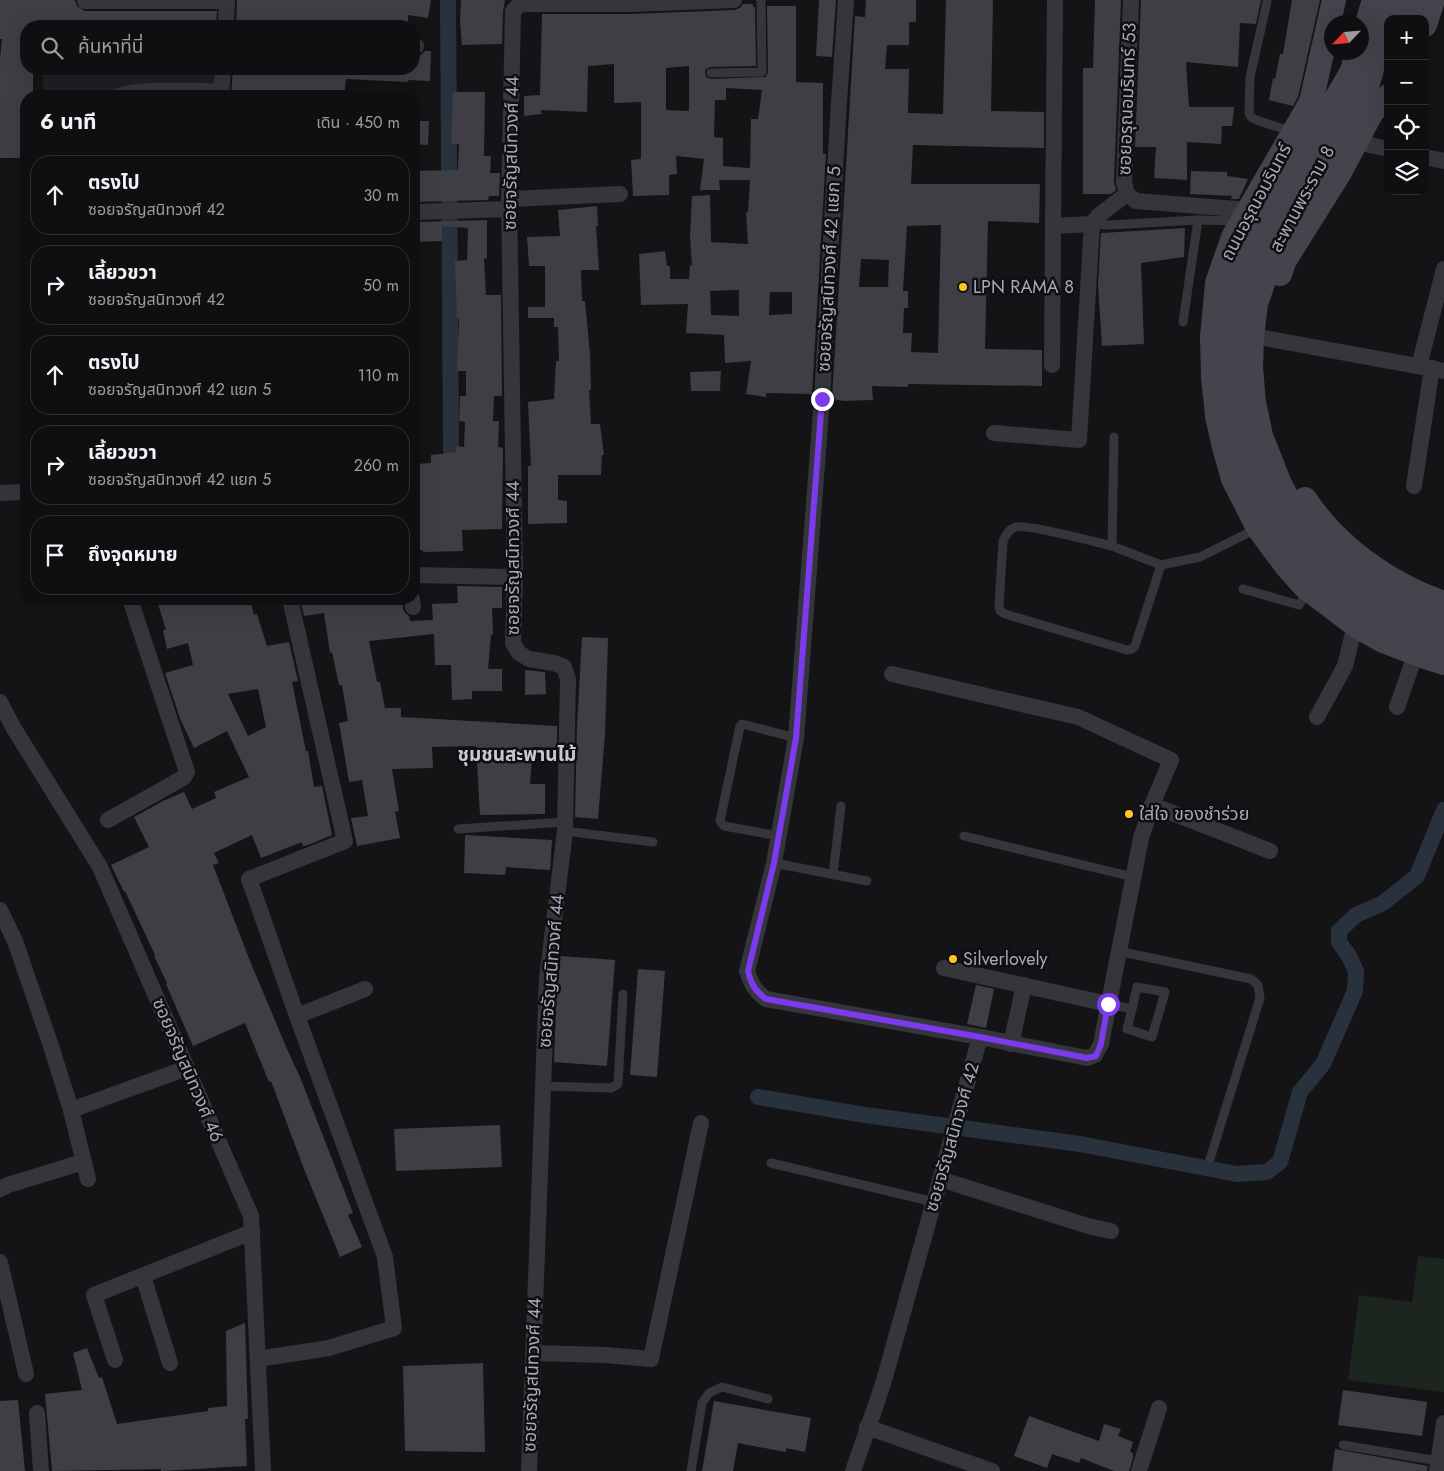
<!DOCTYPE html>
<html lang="th">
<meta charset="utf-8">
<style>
body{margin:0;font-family:Jost,"Noto Sans Thai",sans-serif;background:#1d1d1f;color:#f1f3f6}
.controls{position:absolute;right:15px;top:15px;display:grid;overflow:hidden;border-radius:10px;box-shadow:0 5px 20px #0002}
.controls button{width:45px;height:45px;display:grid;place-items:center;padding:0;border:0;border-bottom:1px solid #2f2f31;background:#0f0f11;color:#f1f3f6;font:25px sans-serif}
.compass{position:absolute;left:1324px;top:15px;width:45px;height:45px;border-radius:50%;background:#0f0f11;box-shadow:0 5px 20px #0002;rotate:244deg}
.stop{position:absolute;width:15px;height:15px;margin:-11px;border:4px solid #7c3aed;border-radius:50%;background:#fff}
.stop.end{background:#7c3aed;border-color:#fff;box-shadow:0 1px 5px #0008}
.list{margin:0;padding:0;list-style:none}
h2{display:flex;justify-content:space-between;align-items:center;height:65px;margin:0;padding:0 20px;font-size:21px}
h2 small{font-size:16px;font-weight:400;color:#9b9c9f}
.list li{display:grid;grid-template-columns:32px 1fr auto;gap:15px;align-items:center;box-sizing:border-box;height:80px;margin:0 10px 10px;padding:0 10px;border:1px solid #2f2f31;border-radius:20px}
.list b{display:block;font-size:19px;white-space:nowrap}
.list p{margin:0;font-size:16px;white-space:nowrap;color:#9b9c9f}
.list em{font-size:16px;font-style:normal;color:#9b9c9f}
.icon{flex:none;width:28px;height:28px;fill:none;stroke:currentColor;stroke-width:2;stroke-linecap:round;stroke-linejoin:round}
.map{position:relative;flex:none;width:1444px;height:1471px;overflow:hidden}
.search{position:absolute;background:#0f0f11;box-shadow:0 5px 20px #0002;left:20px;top:20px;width:400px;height:55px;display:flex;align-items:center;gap:12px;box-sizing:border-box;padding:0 18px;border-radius:20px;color:#9b9c9f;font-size:19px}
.panel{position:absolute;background:#0f0f11;box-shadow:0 5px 20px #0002;left:20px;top:90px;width:400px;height:515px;border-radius:20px}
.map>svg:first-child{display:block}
.built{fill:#202024}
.green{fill:#1c251e}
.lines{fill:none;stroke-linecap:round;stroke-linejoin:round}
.canal{stroke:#29323c;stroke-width:16}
.building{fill:#3e3e44;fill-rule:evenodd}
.lane{stroke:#35363c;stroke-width:9}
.street{stroke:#35363c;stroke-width:16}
.secondary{stroke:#43444c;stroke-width:24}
.route{stroke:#7c3aed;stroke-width:6}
.poi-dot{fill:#ffc524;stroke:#0f0f11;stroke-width:2}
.labels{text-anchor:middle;stroke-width:5;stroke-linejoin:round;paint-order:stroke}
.street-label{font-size:18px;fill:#a5a9b8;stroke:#0f0f11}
.poi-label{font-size:18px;fill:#a5a9b8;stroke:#0f0f11;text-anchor:start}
.neighbourhood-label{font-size:19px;font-weight:bold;fill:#c6c9d4;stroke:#0f0f11}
</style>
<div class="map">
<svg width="1444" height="1471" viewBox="0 0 1444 1471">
<rect width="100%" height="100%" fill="#141417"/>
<path class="built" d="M43,69H217L216,96H43Z"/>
<path class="green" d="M1418,1256L1444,1259V1392L1348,1380L1359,1295L1412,1302Z"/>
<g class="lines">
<g class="canal">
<path d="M448,0L451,451"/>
<path d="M758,1097L865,1115L1080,1144L1237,1174L1267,1172L1280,1162L1300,1092L1323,1064L1355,991L1356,971L1349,956L1339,942V931L1356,915L1383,903L1417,876L1444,810"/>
</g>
</g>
<g class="building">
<path d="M0,0H75L77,6L85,11H217L216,26L148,24V26L109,24V26H26V69H33V96H26V158H0V59L2,39H0Z"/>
<path d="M237,0H431L428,18L408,15V26H236Z"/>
<path d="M461,0H505L503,11L502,44L462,45L460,21Z"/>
<path d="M819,0H836L832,57L816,56Z"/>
<path d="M866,0H916V22H909V45H887L885,69H909L908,113L943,114L946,0H993L991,111L1044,112V148L913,145L911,184H1040L1039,223L988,221L985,349L1042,350V386L908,384V387L872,386L873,400L844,401L832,399L855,16L865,17ZM941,225L938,353L911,352L912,333H903L904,308H908V291H903L907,226ZM861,259L889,260L888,287H859Z"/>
<path d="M1095,0H1121L1114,182L1116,190L1111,194H1083V68H1093Z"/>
<path d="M1141,0H1261L1256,24L1240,23L1238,67L1186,62L1189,107H1234L1232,126H1222L1221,144L1187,142V180L1154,178L1156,147H1135Z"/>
<path d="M1292,0H1320L1298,97L1293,106L1269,100L1273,78L1275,79L1280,54H1283Z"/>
<path d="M743,4H753V7H755L756,66L710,67L705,70L706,77L711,79L766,77L768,72L767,6H796V82L823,83V154H826L812,394L766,393V397L746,394L751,361L725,363L724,335L686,333L688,304L641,305L639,254L665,251L667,266H670V279H689L690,265H692L690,236L692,196L710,195L711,242L748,244L746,212H748L750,180H719L720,190H700L704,159L676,156L677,174L669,175V195L633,196L631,160L641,159V102L614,103V64L588,66L587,112L541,110L542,114L524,116V96L540,95L542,14H631L734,10L740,8ZM689,66V111L666,110V68ZM726,88L762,90L758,119H751L750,168L723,166V138L714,137L715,100H726ZM739,290V316L711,315L710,291ZM770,292H792V314L769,315Z"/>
<path d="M425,51H431L430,81L408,80V82L346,79L344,96L302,94L286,95V96H231L233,69H414V56L421,55Z"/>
<path d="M453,92H485L484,156H491L490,173H500L499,196H489L488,200L414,202V171L458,170L459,144H451Z"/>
<path d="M414,121H429L428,145L414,144Z"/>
<path d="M1191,171L1227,172V176L1248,179L1239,199H1231L1232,196L1190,194Z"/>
<path d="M597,206L598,226H596L599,270H581L582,301H585L590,354L591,390H589L591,424H600L604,455H602L601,475H558V500L567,501V523L528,524V466H531L528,402L554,399L556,361H559L558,327H554V318H528V307H545V266H529L527,237L560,236L558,210Z"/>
<path d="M487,220V258L484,259L486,295H501L502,396H494L493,421H499L498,447L503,448L502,529L462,530L463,551L423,552V550H414V465L415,464L431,463V455L456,452V446L464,447L465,422L459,421L460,396H466V371H457L459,319H457L455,261L467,260L468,228L442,226V241L416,242L415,222Z"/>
<path d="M1185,228L1184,257L1141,263L1144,344L1102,346L1098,285L1101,233Z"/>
<path d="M721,371L720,391H691L690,372Z"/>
<path d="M457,586L502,587V608H492L493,634L491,635L488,669H502V691H472V699L452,700L451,665H435L434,634L369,641L377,682H380L385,708H401V717L557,726V748L533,747L530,784H545V814L480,815L476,746L432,747L433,768L392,769L399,811L395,812L400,838L357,846L351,818L368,816L362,780L349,782L339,723L348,721L342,685H339L332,652L330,653L324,613L304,616L300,599H402L403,609L405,613L409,616L410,621L433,620L432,604L458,603Z"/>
<path d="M179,599H250L254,615L257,614L267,646L289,642L298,681L292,682L306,751H308L314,787L322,786L332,835L308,845L303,846L302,842L261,858L252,835L214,853L219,863L213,865L250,961L287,1049L300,1077L353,1213L348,1215L362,1247L340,1257L304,1169L271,1081L269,1082L245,1023L193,1046L166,984L167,983L154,956L155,955L125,891L124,892L111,865L149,847L134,817L163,801L184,792L192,809L216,798L214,792L249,777L227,731L194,748L181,721L165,673L193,665L188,643L167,649L163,630H166L158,604ZM258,689L266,727L248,736L228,694Z"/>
<path d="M582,637L608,638L605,734L598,819L575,817L577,727Z"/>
<path d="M525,670L545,672L546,694L525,695Z"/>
<path d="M465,835L552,840L550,870L506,867L505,875L464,873Z"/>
<path d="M560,956L615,960L607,1066L554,1062L557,980Z"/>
<path d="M638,969L665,971L657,1077L630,1075Z"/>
<path d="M976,985L994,989L986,1028L967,1024Z"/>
<path d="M500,1125L502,1167L396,1171L394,1129Z"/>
<path d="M245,1323L248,1419H245L247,1466L161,1471V1469L52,1471L45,1394L82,1390L73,1353L87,1348L99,1378L102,1377L117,1424L208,1411V1408L227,1406L226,1331Z"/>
<path d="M483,1363L485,1452L405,1451L403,1366Z"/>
<path d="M1343,1390L1427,1402L1422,1436L1338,1425Z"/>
<path d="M18,1400L25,1471H0V1401Z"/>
<path d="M714,1401L811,1418L805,1452L786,1448V1452L738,1443L733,1471H702Z"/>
<path d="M1029,1416L1099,1441L1104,1424L1121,1429L1118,1436L1133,1442L1130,1452L1133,1453V1458L1129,1471H1114L1081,1458L1079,1463L1052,1454L1047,1468L1014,1456Z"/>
<path d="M1335,1449L1428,1466L1427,1471H1332Z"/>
</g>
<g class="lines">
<g class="lane">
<path d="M1267,2L1250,77L1249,113L1251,117L1256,120L1293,132"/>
<path d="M711,73L762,72L761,0"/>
<path d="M111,96C133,83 194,88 222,88"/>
<path d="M1092,224L1109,225L1198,220L1240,221"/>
<path d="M1183,322L1198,220"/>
<path d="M1114,437L1112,546L1161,565L1200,557L1258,528"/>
<path d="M1112,546C1095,542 1028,524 1016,527C1009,529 1006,535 1003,541L999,605L1000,611L1005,614L1127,650L1132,649L1135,646L1161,565"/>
<path d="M1243,589L1299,605L1309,591"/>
<path d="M458,829L565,822"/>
<path d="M565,831L653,842"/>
<path d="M779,836L724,826L720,821L740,726L742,724L796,738"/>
<path d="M964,836L1133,877"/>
<path d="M774,863L867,881"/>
<path d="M833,875L841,806"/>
<path d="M1118,951L1251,979L1258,985L1260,998L1210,1159"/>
<path d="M1108,1004L1132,1009L1137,987L1165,992L1152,1037L1127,1029L1132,1009"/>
<path d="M542,1086L611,1088L618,1084L623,994"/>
<path d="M771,1163L934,1202"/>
<path d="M1343,1445L1438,1461"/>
<path d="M691,1471L702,1403L709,1393L722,1387L768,1399"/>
</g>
<g class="street">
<path d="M846,0L838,117L822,399L796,738L774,863L747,971C751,984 755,991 766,999L980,1037L1087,1058L1095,1055L1101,1044L1141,838L1152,805L1171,760L1078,717L892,674"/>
<path d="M1131,0L1124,182L1127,194L1136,201L1249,210"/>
<path d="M85,1H227"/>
<path d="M226,26L227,0"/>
<path d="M414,46H416"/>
<path d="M221,96L223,69"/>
<path d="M1356,142L1388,149"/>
<path d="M1425,157L1444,161"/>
<path d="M509,199L620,194"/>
<path d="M414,212L509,209"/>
<path d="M1053,226L1055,0"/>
<path d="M1264,338L1444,371"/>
<path d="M1052,365L1053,226L1092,224"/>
<path d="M1419,366L1444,269"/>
<path d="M994,433L1079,440L1092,224L1098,216L1127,194"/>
<path d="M1414,486L1432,368"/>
<path d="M0,493L26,492"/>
<path d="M414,575L515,577"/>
<path d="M412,599L413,607"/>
<path d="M0,702L13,727L100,867L251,1216L263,1471"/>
<path d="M1397,707L1416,653"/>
<path d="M1317,717L1345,666L1355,625"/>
<path d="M1152,805L1270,851"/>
<path d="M108,820L183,778L187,772L130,599"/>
<path d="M0,910L15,941L51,1046L71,1110L88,1179"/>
<path d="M944,968L1099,1002"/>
<path d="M297,1016L365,989"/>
<path d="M1011,1044L1024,985"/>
<path d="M71,1110L187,1068"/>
<path d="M940,1179L1088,1226L1111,1231"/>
<path d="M0,1189L8,1185L83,1162"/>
<path d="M0,1262L26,1374"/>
<path d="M143,1276L170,1363"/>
<path d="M533,1353L605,1355L651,1359L701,1123"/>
<path d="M258,1359L329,1348L394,1328L385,1257L297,1016L249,879L345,841L290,599"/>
<path d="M115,1360L94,1295L252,1232"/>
<path d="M37,1413L41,1471"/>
<path d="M867,1427L992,1471"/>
<path d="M529,1471L547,979L565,831L568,679L564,667L554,663L529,659L519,653L513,643L515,577L509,199L513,11L517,7L521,4H631L734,0"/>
<path d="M853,1471L883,1384L980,1037"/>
<path d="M1139,1471L1159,1408"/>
<path d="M1437,1471L1444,1423"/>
</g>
<g class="secondary">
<path d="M1334,0L1311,102L1233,237L1217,283L1212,337L1213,377L1217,416L1224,447L1233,479L1258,528L1287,567L1305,587L1355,625L1383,641L1428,658L1444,663"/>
<path d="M1392,0L1368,83L1299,199L1275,248L1256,304L1252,337L1251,368L1254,402L1261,436L1280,484L1296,513L1317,540L1333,557L1377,591L1404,607L1444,622"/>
<path d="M1410,19L1415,0"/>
<path d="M1425,25L1433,0"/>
<path d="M1362,39L1374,0"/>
<path d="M1357,52L1352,71C1332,105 1312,139 1293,173C1276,203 1258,231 1247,263C1191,425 1281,596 1444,643"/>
<path d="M1280,274L1285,260L1339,174L1372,112L1388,96"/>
<path d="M1305,499C1337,547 1389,584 1444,603"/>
</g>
</g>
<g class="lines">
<path class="route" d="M822,399L796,738L774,863L748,971C751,984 755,991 766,999L980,1037L1087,1058L1096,1056L1101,1044L1108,1004"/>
</g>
<g class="poi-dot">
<circle cx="963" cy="287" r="5"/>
<circle cx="1129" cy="814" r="5"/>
<circle cx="953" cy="959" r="5"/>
</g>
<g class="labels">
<g class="street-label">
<text transform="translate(1127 99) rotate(-88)" y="6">ซอยอรุณอมรินทร์ 53</text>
<text transform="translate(511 153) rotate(-89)" y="6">ซอยจรัญสนิทวงศ์ 44</text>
<text transform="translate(1302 199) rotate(-62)" y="6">สะพานพระราม 8</text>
<text transform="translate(1256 202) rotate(-62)" y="6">ถนนอรุณอมรินทร์</text>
<text transform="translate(829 269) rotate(-87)" y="6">ซอยจรัญสนิทวงศ์ 42 แยก 5</text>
<text transform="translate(513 558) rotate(-90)" y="6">ซอยจรัญสนิทวงศ์ 44</text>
<text transform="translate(551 971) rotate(-85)" y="6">ซอยจรัญสนิทวงศ์ 44</text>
<text transform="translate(188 1070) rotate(67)" y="6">ซอยจรัญสนิทวงศ์ 46</text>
<text transform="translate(952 1137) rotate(-74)" y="6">ซอยจรัญสนิทวงศ์ 42</text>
<text transform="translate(532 1375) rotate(-88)" y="6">ซอยจรัญสนิทวงศ์ 44</text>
</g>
<g class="poi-label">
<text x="973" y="293">LPN RAMA 8</text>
<text x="1139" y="820">ใส่ใจ ของชำร่วย</text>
<text x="963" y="965">Silverlovely</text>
</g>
<g class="neighbourhood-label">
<text x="517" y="761">ชุมชนสะพานไม้</text>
</g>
</g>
</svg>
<div class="controls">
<button>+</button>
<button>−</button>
<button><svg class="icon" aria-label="locate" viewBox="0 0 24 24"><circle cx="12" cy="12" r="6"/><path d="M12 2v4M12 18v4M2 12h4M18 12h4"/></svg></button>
<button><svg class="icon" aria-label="layers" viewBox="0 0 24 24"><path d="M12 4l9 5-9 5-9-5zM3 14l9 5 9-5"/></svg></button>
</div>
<svg class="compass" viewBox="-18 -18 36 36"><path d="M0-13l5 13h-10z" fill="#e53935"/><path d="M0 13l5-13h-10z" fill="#9b9c9f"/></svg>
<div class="stop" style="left:1108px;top:1004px"></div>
<div class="stop end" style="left:822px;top:399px"></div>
<div class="search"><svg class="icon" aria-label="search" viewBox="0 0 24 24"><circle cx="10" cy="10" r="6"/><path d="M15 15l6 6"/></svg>ค้นหาที่นี่</div>
<section class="panel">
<h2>6 นาที<small>เดิน · 450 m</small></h2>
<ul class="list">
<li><svg class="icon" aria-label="ahead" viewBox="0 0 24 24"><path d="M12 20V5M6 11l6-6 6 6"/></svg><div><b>ตรงไป</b><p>ซอยจรัญสนิทวงศ์ 42</p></div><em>30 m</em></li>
<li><svg class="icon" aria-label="right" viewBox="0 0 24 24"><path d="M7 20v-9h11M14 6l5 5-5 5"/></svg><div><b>เลี้ยวขวา</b><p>ซอยจรัญสนิทวงศ์ 42</p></div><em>50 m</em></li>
<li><svg class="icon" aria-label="ahead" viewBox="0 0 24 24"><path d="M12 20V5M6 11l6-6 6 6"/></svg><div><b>ตรงไป</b><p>ซอยจรัญสนิทวงศ์ 42 แยก 5</p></div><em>110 m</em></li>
<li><svg class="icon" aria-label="right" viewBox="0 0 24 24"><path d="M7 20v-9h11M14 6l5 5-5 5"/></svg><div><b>เลี้ยวขวา</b><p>ซอยจรัญสนิทวงศ์ 42 แยก 5</p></div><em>260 m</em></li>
<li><svg class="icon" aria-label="arrive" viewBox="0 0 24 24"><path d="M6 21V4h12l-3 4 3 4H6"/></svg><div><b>ถึงจุดหมาย</b></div></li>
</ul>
</section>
</div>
